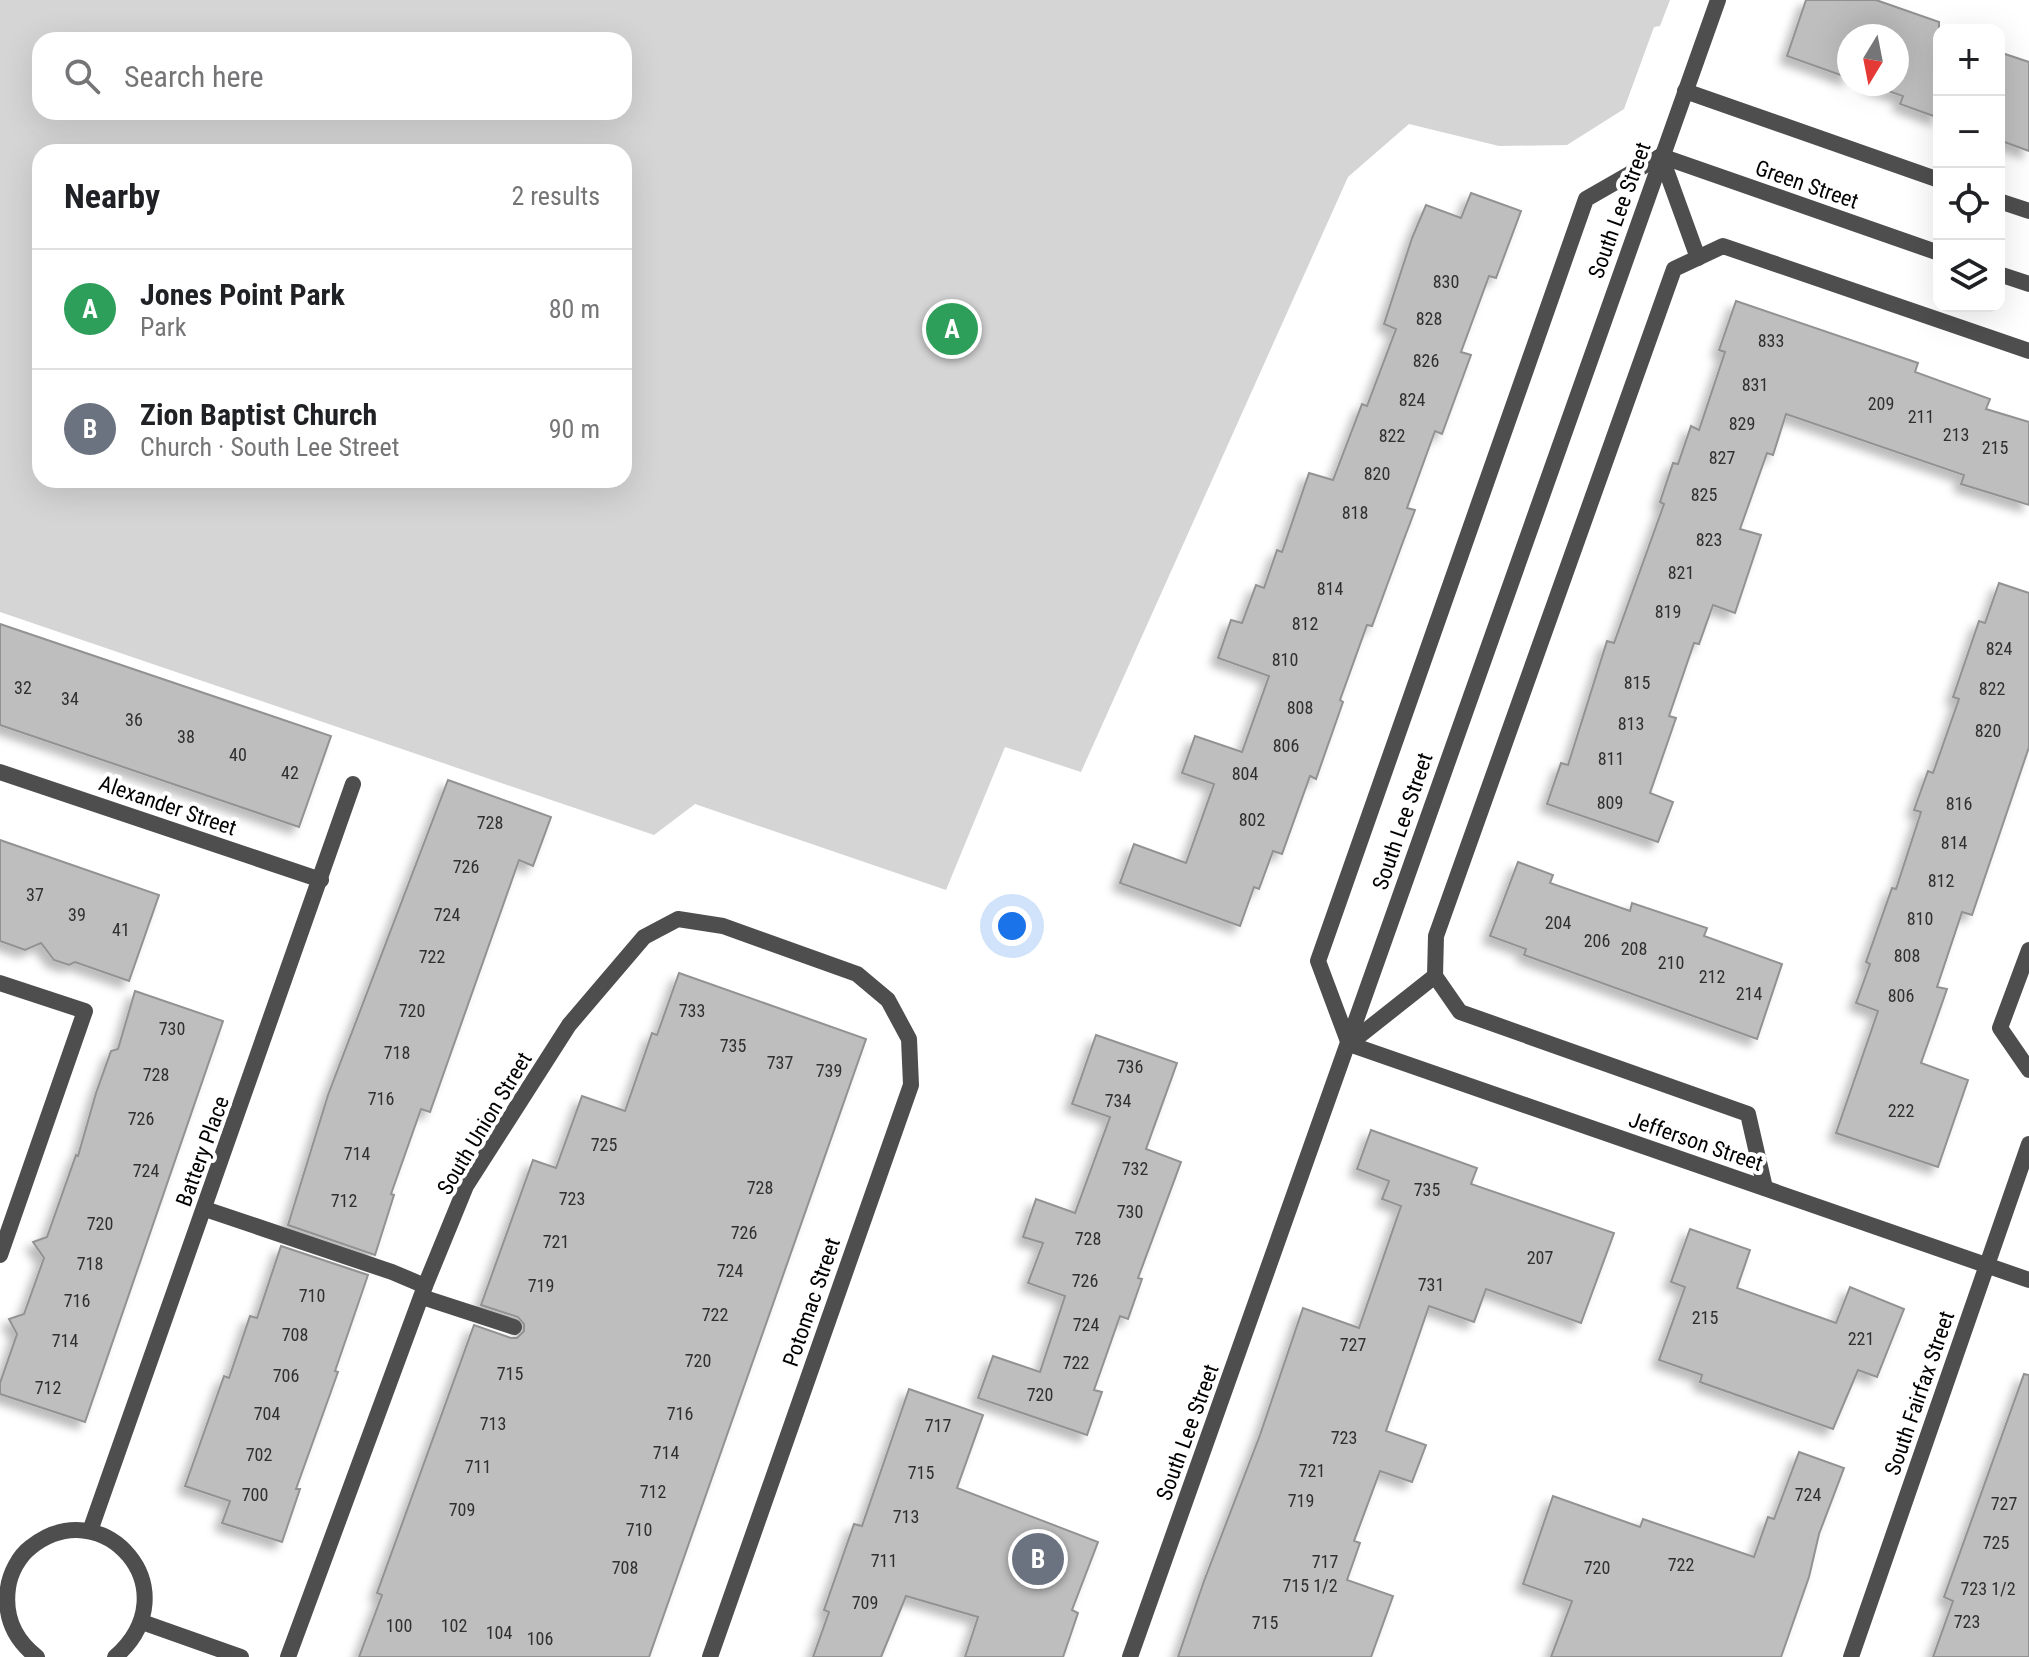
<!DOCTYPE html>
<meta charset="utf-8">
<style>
body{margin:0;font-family:"Roboto Condensed",sans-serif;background:#f6f6f6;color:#202124}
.controls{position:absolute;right:24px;top:24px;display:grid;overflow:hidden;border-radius:16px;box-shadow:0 8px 32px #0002}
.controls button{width:72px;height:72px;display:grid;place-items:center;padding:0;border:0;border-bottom:2px solid #e0e0e0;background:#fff;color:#202124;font:40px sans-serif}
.compass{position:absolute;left:1837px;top:24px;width:72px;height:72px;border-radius:50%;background:#fff;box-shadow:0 8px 32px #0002;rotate:190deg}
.you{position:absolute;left:1012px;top:926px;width:28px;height:28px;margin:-20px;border:6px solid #fff;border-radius:50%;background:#1a73e8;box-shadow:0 0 0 12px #1a73e833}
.badge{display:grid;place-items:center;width:52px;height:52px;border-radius:50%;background:#000;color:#fff;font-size:26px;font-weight:700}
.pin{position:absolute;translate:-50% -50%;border:4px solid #fff;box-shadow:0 2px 8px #0006}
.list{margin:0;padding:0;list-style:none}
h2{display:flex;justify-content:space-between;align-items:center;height:104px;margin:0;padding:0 32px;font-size:34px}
h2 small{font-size:26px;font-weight:400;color:#757577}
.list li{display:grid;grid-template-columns:52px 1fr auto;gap:24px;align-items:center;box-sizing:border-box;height:120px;padding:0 32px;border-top:2px solid #e0e0e0}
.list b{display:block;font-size:30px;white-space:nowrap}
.list p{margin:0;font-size:26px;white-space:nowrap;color:#757577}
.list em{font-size:26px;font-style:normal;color:#757577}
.icon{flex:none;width:44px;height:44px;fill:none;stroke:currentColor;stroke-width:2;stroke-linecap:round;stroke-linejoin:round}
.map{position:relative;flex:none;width:2029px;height:1657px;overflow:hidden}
.search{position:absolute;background:#fff;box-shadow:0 8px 32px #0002;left:32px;top:32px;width:600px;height:88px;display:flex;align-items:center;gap:20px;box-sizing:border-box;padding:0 28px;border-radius:24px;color:#757577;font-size:30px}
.panel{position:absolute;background:#fff;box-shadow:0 8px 32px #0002;left:32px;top:144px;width:600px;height:344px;border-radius:24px}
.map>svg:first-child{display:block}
.green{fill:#d5d5d5;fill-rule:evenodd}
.building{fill:#bebebe;stroke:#929292;stroke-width:2;filter:url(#shadow)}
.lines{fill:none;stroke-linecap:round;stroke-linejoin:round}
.service{stroke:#4e4e4e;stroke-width:16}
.minor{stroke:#4e4e4e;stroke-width:16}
.labels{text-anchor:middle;stroke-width:8;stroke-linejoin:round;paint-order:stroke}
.number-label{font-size:18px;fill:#303030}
.street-label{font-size:22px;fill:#000;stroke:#fff}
</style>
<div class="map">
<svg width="2029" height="1657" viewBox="0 0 2029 1657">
<defs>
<filter id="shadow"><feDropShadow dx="-7" dy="7" stdDeviation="4" flood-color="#0004"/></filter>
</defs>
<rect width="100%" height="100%" fill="#fff"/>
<path class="green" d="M0,0H1670L1660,26L1654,27L1624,109L1567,145L1499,146L1409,124L1348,177L1081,772L1005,747L946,890L695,804L654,835L0,612ZM40,40H624V112H40ZM40,152H624V480H40Z"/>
<g class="building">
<path d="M1806,0H1876L1939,22V118L1900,104L1903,96L1868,84H1897V36H1849V78L1787,56Z"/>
<path d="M1999,52L2029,62V151L1999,140Z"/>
<path d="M1471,193L1521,211L1496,278L1489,276L1461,352L1471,355L1442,434L1435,431L1407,508L1415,510L1404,539L1372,626L1367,625L1340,700L1343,702L1316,779L1310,776L1282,854L1273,851L1259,889L1254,887L1240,926L1120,883L1134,844L1186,863L1214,784L1182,773L1195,736L1242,752L1269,676L1218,658L1231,620L1242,623L1256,585L1264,588L1277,550L1282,552L1309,473L1333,480L1362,404L1367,406L1396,329L1384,324L1412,238L1426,205L1461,218Z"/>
<path d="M1736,301L1918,363L1915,372L1990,399L1986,409L2029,422V505L1961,484L1964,475L1786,414L1773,455L1767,453L1740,529L1761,535L1735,613L1713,605L1699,644L1694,643L1669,716L1676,718L1650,793L1673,802L1658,842L1547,804L1561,763L1568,765L1607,641L1614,643L1664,504L1660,502L1673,463L1678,464L1691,426L1699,430L1725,352L1719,350Z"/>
<path d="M1999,583L2029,593V747L1972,915L1962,912L1937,987L1947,989L1921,1063L1968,1080L1938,1167L1836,1133L1878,1011L1856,1003L1870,964L1866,962L1892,888L1896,889L1921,812L1914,810L1928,771L1933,773L1959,699L1953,697L1979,621L1985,623Z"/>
<path d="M0,624L331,736L299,827L0,725Z"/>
<path d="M448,780L551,817L533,866L519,860L430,1112L421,1109L391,1194L394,1195L375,1255L288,1225L328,1095Z"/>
<path d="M0,840L159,895L129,981L75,962L69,965L54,960L41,943L25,950L0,941Z"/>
<path d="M1518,862L1553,875L1550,883L1630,911L1632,903L1707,928L1704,936L1782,964L1757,1039L1524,955L1526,949L1490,936Z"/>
<path d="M679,973L866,1039L649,1657H359L382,1595L377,1593L474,1325L511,1338H517L524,1331V1324L518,1317L481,1305L533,1160L556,1168L582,1096L625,1111L652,1033L657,1035Z"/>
<path d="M135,991L223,1021L85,1422L0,1394V1383L17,1334L9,1319L24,1314L44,1258L33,1242L47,1237L76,1155L78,1156L96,1093L111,1051L118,1049Z"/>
<path d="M1096,1035L1177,1063L1146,1149L1181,1162L1138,1278L1142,1279L1128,1319L1120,1316L1094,1390L1102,1392L1087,1435L978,1398L993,1356L1040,1372L1065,1296L1028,1283L1043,1243L1023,1237L1036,1199L1075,1213L1110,1117L1072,1104Z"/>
<path d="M1371,1130L1477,1168L1471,1184L1614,1233L1581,1323L1486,1289L1474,1322L1429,1306L1386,1431L1426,1445L1412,1482L1380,1471L1354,1541L1360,1543L1347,1580L1393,1596L1371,1657H1178L1204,1581L1260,1435L1303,1308L1359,1328L1401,1206L1382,1199L1389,1181L1357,1169Z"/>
<path d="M1690,1229L1750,1250L1737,1288L1836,1323L1850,1287L1904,1309L1877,1377L1858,1370L1833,1429L1700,1382L1702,1375L1659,1360L1685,1287L1671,1282Z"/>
<path d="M281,1246L368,1275L335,1371L338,1372L296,1489H300L282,1542L222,1523L230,1501L185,1486L224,1376L229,1378L250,1316L257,1318Z"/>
<path d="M2024,1374L2029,1375V1657H1933L1953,1601L1944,1597Z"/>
<path d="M909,1389L983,1415L957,1488L1098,1542L1072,1610L1078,1613L1063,1657H965L978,1617L906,1596L881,1657H813L829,1612L824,1610L854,1524L862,1526Z"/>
<path d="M1799,1452L1844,1468L1819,1534L1809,1577L1781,1657H1551L1572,1601L1523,1584L1553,1496L1640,1527L1643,1519L1754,1557L1768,1517L1774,1519Z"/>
</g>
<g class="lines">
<g class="service">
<path d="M1685,91L1939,180"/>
<path d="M1999,201L2029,211"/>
<path d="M2029,950L2000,1028L2029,1070"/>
<path d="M1435,976L1349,1044L1318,961L1586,199L1661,156L1698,258"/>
<path d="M0,983L85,1011L0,1255"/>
<path d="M1765,1188L1748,1114L1460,1012L1435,976L1436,936L1674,269L1723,246L2029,351"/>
<path d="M205,1209L392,1272L425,1286"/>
<path d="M422,1297L514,1327"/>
</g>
<g class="minor">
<path d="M1661,156L1939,253"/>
<path d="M1999,274L2029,284"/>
<path d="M0,772L321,880"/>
<path d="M1349,1044L2029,1280"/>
<path d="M90,1531L353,784"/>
<path d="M142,1622L241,1657"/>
<path d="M37,1657C15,1640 4,1617 8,1588C10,1573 19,1556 31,1547C103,1490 192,1590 115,1657"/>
<path d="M288,1657L425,1286L466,1186L569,1025L644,937L678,919L723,926L857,974L888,1000L909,1039L911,1085L710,1657"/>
<path d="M1130,1657L1718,0"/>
<path d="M1851,1657L2029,1144"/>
</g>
</g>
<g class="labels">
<g class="number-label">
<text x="1446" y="288">830</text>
<text x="1429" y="325">828</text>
<text x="1771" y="347">833</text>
<text x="1426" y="367">826</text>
<text x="1755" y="391">831</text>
<text x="1412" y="406">824</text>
<text x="1881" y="410">209</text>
<text x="1921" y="423">211</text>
<text x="1742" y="430">829</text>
<text x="1956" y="441">213</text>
<text x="1392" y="442">822</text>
<text x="1995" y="454">215</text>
<text x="1722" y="464">827</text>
<text x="1377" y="480">820</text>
<text x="1704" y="501">825</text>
<text x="1355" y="519">818</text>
<text x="1709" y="546">823</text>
<text x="1681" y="579">821</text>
<text x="1330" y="595">814</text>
<text x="1668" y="618">819</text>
<text x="1305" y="630">812</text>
<text x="1999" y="655">824</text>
<text x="1285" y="666">810</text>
<text x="1637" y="689">815</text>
<text x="23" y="694">32</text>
<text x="1992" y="695">822</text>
<text x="70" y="705">34</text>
<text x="1300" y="714">808</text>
<text x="134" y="726">36</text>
<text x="1631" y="730">813</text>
<text x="1988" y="737">820</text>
<text x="186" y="743">38</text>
<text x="1286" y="752">806</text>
<text x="238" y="761">40</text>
<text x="1611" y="765">811</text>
<text x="290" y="779">42</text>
<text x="1245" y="780">804</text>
<text x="1610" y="809">809</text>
<text x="1959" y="810">816</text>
<text x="1252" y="826">802</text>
<text x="490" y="829">728</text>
<text x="1954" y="849">814</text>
<text x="466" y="873">726</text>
<text x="1941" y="887">812</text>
<text x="35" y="901">37</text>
<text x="77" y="921">39</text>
<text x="447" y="921">724</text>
<text x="1920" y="925">810</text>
<text x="1558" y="929">204</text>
<text x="121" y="936">41</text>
<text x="1597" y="947">206</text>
<text x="1634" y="955">208</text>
<text x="1907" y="962">808</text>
<text x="432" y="963">722</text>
<text x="1671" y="969">210</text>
<text x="1712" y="983">212</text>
<text x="1749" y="1000">214</text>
<text x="1901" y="1002">806</text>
<text x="412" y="1017">720</text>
<text x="692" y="1017">733</text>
<text x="172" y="1035">730</text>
<text x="733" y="1052">735</text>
<text x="397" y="1059">718</text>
<text x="780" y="1069">737</text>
<text x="1130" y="1073">736</text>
<text x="829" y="1077">739</text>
<text x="156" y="1081">728</text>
<text x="381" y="1105">716</text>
<text x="1118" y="1107">734</text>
<text x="1901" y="1117">222</text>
<text x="141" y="1125">726</text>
<text x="604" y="1151">725</text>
<text x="357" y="1160">714</text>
<text x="1135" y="1175">732</text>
<text x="146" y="1177">724</text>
<text x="760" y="1194">728</text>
<text x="1427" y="1196">735</text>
<text x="572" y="1205">723</text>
<text x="344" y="1207">712</text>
<text x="1130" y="1218">730</text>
<text x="100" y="1230">720</text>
<text x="744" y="1239">726</text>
<text x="1088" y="1245">728</text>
<text x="556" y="1248">721</text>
<text x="1540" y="1264">207</text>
<text x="90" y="1270">718</text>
<text x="730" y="1277">724</text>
<text x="1085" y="1287">726</text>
<text x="1431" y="1291">731</text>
<text x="541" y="1292">719</text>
<text x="312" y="1302">710</text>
<text x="77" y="1307">716</text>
<text x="715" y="1321">722</text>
<text x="1705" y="1324">215</text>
<text x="1086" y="1331">724</text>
<text x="295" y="1341">708</text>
<text x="1861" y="1345">221</text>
<text x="65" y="1347">714</text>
<text x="1353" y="1351">727</text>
<text x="698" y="1367">720</text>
<text x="1076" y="1369">722</text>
<text x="510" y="1380">715</text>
<text x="286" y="1382">706</text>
<text x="48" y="1394">712</text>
<text x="1040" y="1401">720</text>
<text x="267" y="1420">704</text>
<text x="680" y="1420">716</text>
<text x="493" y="1430">713</text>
<text x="938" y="1432">717</text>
<text x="1344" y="1444">723</text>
<text x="666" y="1459">714</text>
<text x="259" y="1461">702</text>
<text x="478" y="1473">711</text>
<text x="1312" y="1477">721</text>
<text x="921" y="1479">715</text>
<text x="653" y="1498">712</text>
<text x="255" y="1501">700</text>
<text x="1808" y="1501">724</text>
<text x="1301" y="1507">719</text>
<text x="2004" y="1510">727</text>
<text x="462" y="1516">709</text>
<text x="906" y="1523">713</text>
<text x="639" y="1536">710</text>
<text x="1996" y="1549">725</text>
<text x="884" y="1567">711</text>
<text x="1325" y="1568">717</text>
<text x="1681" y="1571">722</text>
<text x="625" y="1574">708</text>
<text x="1597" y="1574">720</text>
<text x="1310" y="1592">715 1/2</text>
<text x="1988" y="1595">723 1/2</text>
<text x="865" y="1609">709</text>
<text x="1967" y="1628">723</text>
<text x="1265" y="1629">715</text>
<text x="399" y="1632">100</text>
<text x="454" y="1632">102</text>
<text x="499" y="1639">104</text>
<text x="540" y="1645">106</text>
</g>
<g class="street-label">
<text transform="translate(1807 184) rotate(19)" y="8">Green Street</text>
<text transform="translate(1619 210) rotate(-70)" y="8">South Lee Street</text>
<text transform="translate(168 805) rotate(19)" y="8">Alexander Street</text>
<text transform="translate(1402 821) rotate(-71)" y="8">South Lee Street</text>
<text transform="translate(484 1123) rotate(-59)" y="8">South Union Street</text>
<text transform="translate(1696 1141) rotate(19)" y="8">Jefferson Street</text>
<text transform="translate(202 1151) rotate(-70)" y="8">Battery Place</text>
<text transform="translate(811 1302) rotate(-71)" y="8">Potomac Street</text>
<text transform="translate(1919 1393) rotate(-71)" y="8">South Fairfax Street</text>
<text transform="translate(1187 1432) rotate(-70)" y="8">South Lee Street</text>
</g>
</g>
</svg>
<div class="controls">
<button>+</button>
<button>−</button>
<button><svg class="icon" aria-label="locate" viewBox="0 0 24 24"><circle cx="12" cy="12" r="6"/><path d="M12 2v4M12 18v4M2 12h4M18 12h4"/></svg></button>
<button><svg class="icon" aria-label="layers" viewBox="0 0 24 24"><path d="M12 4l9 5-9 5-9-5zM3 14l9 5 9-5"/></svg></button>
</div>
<svg class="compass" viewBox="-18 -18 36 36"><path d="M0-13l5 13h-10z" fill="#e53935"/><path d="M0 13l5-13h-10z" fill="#757577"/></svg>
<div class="you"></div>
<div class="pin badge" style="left:952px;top:329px;background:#2e9e5b">A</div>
<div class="pin badge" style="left:1038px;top:1559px;background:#6b7280">B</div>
<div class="search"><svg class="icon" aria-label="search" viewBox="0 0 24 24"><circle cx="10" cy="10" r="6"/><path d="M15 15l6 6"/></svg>Search here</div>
<section class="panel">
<h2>Nearby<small>2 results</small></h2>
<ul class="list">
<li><span class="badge" style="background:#2e9e5b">A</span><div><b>Jones Point Park</b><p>Park</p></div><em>80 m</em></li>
<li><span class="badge" style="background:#6b7280">B</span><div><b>Zion Baptist Church</b><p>Church · South Lee Street</p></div><em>90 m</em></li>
</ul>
</section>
</div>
